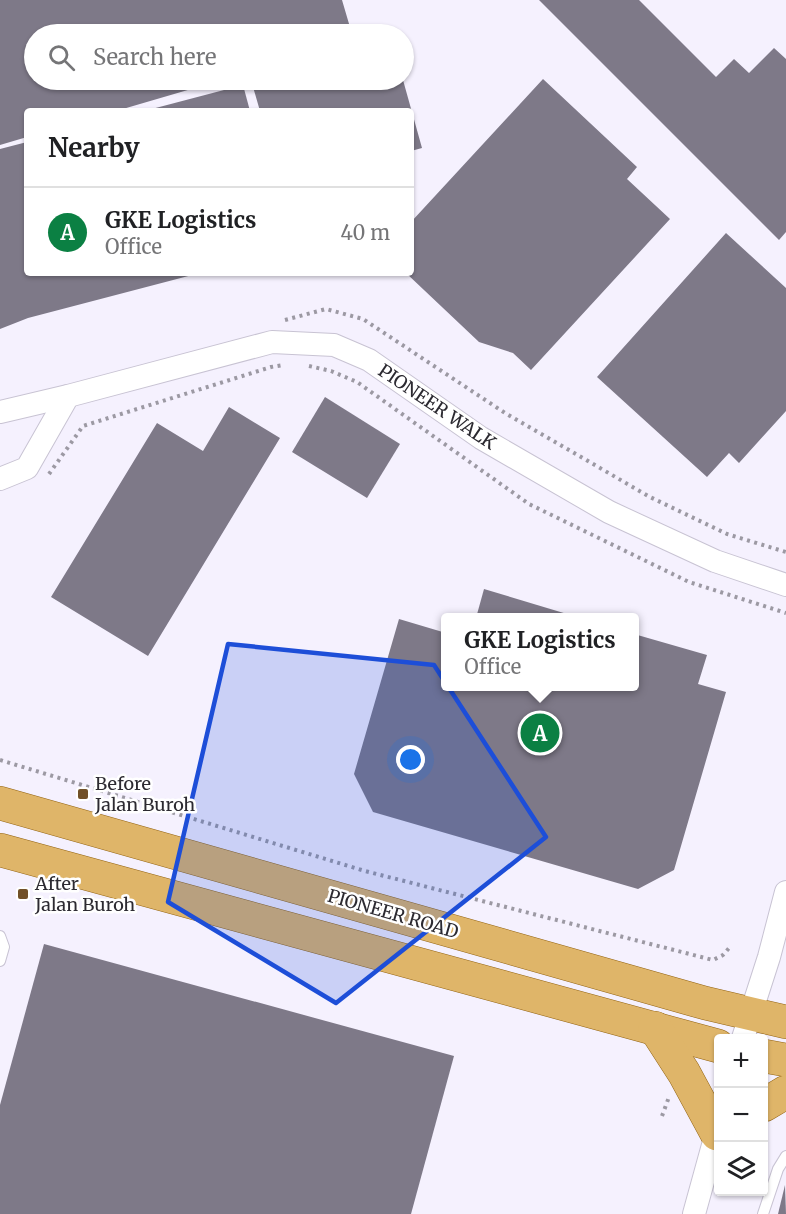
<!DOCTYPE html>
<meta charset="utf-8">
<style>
body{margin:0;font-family:Merriweather,serif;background:#f6f6f6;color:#202124}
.controls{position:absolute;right:18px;bottom:18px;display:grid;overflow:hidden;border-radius:6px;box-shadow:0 2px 4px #0004}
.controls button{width:54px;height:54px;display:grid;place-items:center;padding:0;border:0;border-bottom:2px solid #e0e0e0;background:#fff;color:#202124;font:30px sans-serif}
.you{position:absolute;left:411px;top:760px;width:21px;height:21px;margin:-15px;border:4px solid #fff;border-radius:50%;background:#1a73e8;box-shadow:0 0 0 9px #1a73e833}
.badge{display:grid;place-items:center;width:39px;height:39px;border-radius:50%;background:#0b8043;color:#fff;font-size:20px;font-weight:700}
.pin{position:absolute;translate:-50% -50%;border:3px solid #fff;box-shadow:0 2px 6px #0006}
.popup{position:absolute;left:441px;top:613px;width:198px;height:78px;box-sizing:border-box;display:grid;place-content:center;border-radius:6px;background:#fff;filter:drop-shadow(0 2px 4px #0005);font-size:20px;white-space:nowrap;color:#757577}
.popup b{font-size:22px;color:#202124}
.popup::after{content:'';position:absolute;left:50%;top:100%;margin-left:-12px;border:12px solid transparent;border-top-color:#fff}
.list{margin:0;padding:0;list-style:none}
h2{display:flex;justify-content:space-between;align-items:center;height:78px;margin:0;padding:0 24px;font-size:26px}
h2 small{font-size:20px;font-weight:400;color:#757577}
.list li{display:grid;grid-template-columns:39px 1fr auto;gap:18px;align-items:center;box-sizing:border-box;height:90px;padding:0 24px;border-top:2px solid #e0e0e0}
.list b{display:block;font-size:22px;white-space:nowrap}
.list p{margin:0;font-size:20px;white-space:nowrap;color:#757577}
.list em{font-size:20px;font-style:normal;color:#757577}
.icon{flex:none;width:33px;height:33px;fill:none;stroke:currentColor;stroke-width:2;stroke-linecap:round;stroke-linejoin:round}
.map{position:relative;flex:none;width:786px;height:1214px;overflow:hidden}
.search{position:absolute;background:#fff;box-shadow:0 2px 4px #0004;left:24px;top:24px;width:390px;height:66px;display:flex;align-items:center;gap:15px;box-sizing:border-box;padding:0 21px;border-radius:33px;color:#757577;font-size:22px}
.panel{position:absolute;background:#fff;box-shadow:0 2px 4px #0004;left:24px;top:108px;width:390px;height:168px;border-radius:6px}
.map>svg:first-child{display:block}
.building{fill:#7e7988}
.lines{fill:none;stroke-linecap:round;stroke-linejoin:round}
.service-casing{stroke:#c8c3d3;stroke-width:12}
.minor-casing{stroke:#c8c3d3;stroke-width:24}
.primary-casing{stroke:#936414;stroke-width:34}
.path{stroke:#9c99a3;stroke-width:4;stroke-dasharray:3 4.5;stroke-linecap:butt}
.service{stroke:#fff;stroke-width:10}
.minor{stroke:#fff;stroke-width:22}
.primary{stroke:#dfb569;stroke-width:33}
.marked{fill:#1d4ed8;fill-opacity:0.2;stroke:#1d4ed8;stroke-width:4.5;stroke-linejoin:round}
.poi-dot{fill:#715027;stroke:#fff;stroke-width:2}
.labels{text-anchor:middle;stroke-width:5;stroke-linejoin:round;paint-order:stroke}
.street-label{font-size:18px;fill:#2c2a31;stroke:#fff}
.poi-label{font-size:18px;fill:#2c2a31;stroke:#fff;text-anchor:start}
</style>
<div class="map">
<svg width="786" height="1214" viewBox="0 0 786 1214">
<rect width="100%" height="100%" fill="#f5f1fe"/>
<g class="building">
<path d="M0,0H342L352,34H34V80H222L116,111H27V137L0,145Z"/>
<path d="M539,0H639L716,77L734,59L749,73L774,48L786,59V232L779,240Z"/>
<path d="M543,79L637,167L627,179L670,219L531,370L513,353L479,342L406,273H411V222Z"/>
<path d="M251,80H403L422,148L411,151V111H260Z"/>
<path d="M243,85L250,111H148V110Z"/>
<path d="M27,142V273L196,274L28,318L0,329V149Z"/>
<path d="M726,233L786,288V411L739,463L729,453L707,477L597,377Z"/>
<path d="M325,397L400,444L367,498L292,452Z"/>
<path d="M229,407L280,438L148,656L51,597L157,423L203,451Z"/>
<path d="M484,589L577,617V618H476Z"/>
<path d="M399,619L446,633V686H634V634L707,655L698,684L726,692L674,870L638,889L373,812L354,774Z"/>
<path d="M44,944L454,1056L411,1214H0V1105Z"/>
<path d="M785,1185L786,1214H778Z"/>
</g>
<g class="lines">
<g class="service-casing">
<g id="service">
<path d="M0,936L4,947L0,961"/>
<path d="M763,1214L778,1169L786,1156"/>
</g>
</g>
<g class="minor-casing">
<g id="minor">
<path d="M0,412L68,396L272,342L334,345L369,360L481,438L609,512L715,561L786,585"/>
<path d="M0,479L27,468L68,396"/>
<path d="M743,1038L769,957L786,892"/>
<path d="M694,1214L718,1127"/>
</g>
</g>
<g class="primary-casing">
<g id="primary">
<path d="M0,803L705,1003L786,1022"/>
<path d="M0,850L718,1046"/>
<path d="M655,1028L684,1073L717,1134L718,1133"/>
<path d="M764,1056L786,1060"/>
<path d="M764,1105L786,1092"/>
</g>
</g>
<g class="path">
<path d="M285,320L326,309L363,319L505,413L650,497L727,534L786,552"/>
<path d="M309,366L331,371L357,382L529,504L689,582L786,613"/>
<path d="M49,474L83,426L271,367L283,365"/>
<path d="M0,760L365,871L713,960L723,955L730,947"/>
<path d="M662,1116L669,1097"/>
</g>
<use href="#service" class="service"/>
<use href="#minor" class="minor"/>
<use href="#primary" class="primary"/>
</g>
<path class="marked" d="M228,644L434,665L546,837L336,1003L168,902Z"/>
<g class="poi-dot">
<rect x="77" y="788" width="12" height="12" rx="3"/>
<rect x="17" y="888" width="12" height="12" rx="3"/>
</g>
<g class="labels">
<g class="street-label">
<text transform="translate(437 407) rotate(34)" y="6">PIONEER WALK</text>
<text transform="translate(393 914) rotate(16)" y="6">PIONEER ROAD</text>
</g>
<g class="poi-label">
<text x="95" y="790">Before<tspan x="95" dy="21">Jalan Buroh</tspan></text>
<text x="35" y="890">After<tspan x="35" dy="21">Jalan Buroh</tspan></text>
</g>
</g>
</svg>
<div class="controls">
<button>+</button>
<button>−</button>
<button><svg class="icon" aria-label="layers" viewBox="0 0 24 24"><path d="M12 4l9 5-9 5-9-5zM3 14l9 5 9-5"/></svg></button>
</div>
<div class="you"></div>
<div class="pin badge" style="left:540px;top:733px">A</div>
<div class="popup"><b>GKE Logistics</b>Office</div>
<div class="search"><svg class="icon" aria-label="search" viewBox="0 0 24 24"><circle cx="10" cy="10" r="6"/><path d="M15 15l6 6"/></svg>Search here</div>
<section class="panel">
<h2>Nearby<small></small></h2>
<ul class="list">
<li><span class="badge">A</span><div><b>GKE Logistics</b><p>Office</p></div><em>40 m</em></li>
</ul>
</section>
</div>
